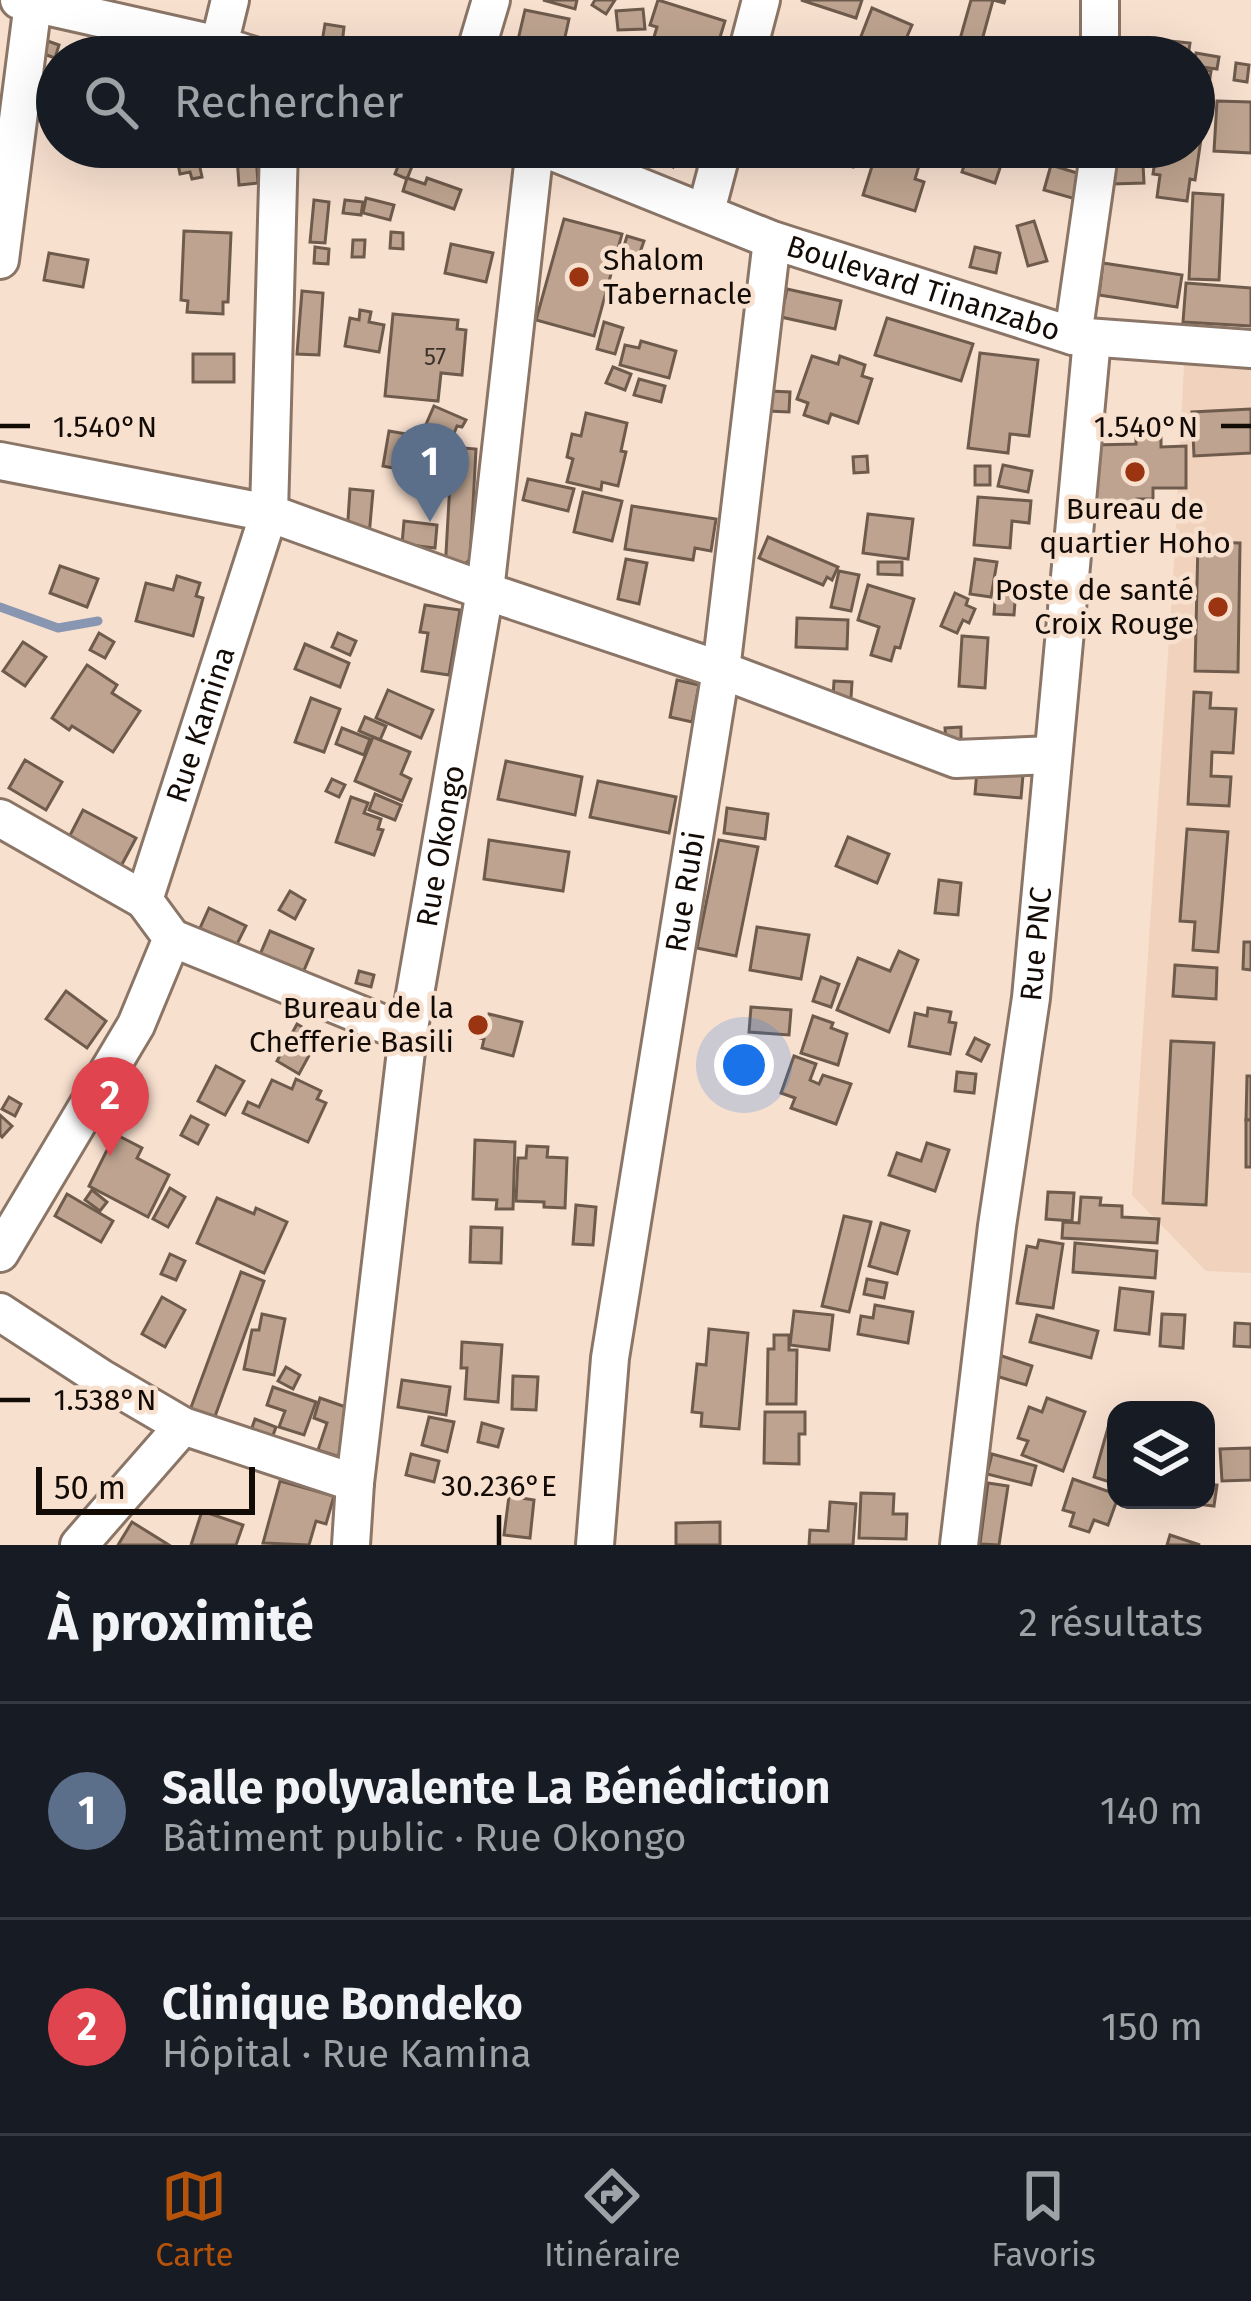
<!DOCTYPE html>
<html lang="fr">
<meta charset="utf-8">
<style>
body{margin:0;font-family:"Fira Sans",sans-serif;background:#20242c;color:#f1f3f6}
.controls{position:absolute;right:36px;bottom:36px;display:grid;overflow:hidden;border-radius:24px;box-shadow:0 12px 48px #0002}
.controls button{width:108px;height:108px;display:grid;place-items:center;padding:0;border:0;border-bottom:3px solid #363941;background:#171b24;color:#f1f3f6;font:60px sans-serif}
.scale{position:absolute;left:36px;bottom:30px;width:219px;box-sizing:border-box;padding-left:12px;border:6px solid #130b06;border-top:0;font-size:33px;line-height:42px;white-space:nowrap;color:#130b06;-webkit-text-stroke:9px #f8e0cf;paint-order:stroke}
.you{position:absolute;left:744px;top:1065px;width:42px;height:42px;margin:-30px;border:9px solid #fff;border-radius:50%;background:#1a73e8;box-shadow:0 0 0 18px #1a73e833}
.badge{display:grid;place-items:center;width:78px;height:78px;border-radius:50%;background:#b45309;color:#fff;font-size:39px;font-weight:700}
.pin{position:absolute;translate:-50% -99px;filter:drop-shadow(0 3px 6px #0008)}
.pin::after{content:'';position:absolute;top:63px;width:42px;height:36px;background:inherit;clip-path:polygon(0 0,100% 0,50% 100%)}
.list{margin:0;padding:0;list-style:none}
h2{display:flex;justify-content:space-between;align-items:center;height:156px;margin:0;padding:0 48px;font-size:51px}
h2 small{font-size:39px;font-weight:400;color:#9ea1a6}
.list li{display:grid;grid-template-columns:78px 1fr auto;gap:36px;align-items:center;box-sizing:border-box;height:216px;padding:0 48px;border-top:3px solid #363941}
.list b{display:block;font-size:45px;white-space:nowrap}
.list p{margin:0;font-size:39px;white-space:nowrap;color:#9ea1a6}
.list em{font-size:39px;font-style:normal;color:#9ea1a6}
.icon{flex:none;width:66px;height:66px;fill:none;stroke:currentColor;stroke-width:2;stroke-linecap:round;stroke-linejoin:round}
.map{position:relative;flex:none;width:1251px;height:1545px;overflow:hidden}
.search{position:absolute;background:#171b24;box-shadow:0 12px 48px #0002;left:36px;right:36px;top:36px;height:132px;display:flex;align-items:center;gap:30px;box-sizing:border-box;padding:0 42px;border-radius:66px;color:#9ea1a6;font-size:45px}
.sheet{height:588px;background:#171b24}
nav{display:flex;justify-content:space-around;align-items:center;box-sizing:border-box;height:168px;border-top:3px solid #363941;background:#171b24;font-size:33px;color:#9ea1a6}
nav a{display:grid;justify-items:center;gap:6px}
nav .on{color:#b45309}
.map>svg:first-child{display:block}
.built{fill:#f1d3bd}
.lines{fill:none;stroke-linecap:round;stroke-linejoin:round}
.stream{stroke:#8996b1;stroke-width:9}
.building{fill:#bea490;stroke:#6f5b4c;stroke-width:3}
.minor-casing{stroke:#8a7566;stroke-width:42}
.minor{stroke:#fff;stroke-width:36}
.ticks{fill:none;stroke:#130b06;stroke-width:4.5}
.poi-dot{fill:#9a3411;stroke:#f8e0cf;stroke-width:4.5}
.labels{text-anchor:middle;stroke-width:9;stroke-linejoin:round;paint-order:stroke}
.number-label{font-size:24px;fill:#3e3128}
.poi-label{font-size:30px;fill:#130b06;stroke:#f8e0cf;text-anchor:end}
.street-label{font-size:30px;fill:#130b06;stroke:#f8e0cf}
.ticks-label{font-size:30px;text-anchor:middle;fill:#130b06;stroke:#f8e0cf;stroke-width:9;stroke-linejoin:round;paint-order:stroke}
</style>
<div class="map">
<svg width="1251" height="1545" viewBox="0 0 1251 1545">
<rect width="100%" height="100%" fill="#f8e0cf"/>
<path class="built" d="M1184,364H1251V1273L1206,1271L1132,1195L1174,564Z"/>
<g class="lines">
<path class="stream" d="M0,607L58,628L98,621"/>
</g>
<g class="building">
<path d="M543,0H577L575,9Z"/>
<path d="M595,0H615L606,14L592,5Z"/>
<path d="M658,0L725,21L714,57H648L657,27L650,25Z"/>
<path d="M801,0H862L856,18Z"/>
<path d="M971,0H1005L1004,3L993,0L979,51L998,57H955Z"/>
<path d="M872,8L912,25L899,55L860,39Z"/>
<path d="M643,9L645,29L618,30L616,11Z"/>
<path d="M525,10L569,19L561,55L533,49L531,57H514Z"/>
<path d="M325,24L344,27L342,45L322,42Z"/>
<path d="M42,39L59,45L55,58L38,52Z"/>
<path d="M1151,39L1190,43L1188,57H1150Z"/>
<path d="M344,40L360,44L357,57H340Z"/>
<path d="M1196,53L1219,57L1217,69L1194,66Z"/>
<path d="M1236,63L1249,65L1247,82L1234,80Z"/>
<path d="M1194,69L1211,71L1195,180L1190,179L1187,201L1157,197L1160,175L1153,174L1157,147H1194Z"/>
<path d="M39,70L57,73V95H53L50,113L39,111L40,102L35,101Z"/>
<path d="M1217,101L1251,102V153L1214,151Z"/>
<path d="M660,147L680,148L673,167L655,159Z"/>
<path d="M820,147H865L862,161L855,159L853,167L825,160L827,153L819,151Z"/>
<path d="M878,147L924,149L915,179L924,182L915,211L863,195Z"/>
<path d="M196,149L202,177L192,179L190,172L180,174L176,154Z"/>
<path d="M968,153L1001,165L995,183L962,172Z"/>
<path d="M256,156L258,183L239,185L237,157Z"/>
<path d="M402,156L414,161L407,179L395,174Z"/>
<path d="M1143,164L1144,183L1112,184V165Z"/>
<path d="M1051,165L1087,176L1079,200L1044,190Z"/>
<path d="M407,178L425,184L427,178L461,190L454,209L403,191Z"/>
<path d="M1193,193L1223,195L1219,280L1189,279Z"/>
<path d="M366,198L394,205L390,220L363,213Z"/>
<path d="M314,200L329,202L325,243L310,242Z"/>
<path d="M345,200L363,202L361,215L343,213Z"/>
<path d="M564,219L622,234L594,336L536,320Z"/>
<path d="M1034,221L1047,261L1028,266L1017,226Z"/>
<path d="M184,231L231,233L228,302H223V314L187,312L188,301L181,300Z"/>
<path d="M391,232L403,233V249L390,248Z"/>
<path d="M627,236L644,241L637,261L621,256Z"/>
<path d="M353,240H365L364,257H352Z"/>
<path d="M451,244L493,253L486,282L445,273Z"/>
<path d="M315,247L329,249L328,264L314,263Z"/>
<path d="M975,247L1000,253L996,273L970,267Z"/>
<path d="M49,253L88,260L83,287L44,280Z"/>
<path d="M1103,263L1182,275L1177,307L1099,295Z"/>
<path d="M1186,283L1251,288V326L1183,322Z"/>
<path d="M787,289L841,301L835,329L781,317Z"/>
<path d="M302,291L323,293L319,355L297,354Z"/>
<path d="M360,310L371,312L369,322L384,325L379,352L345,346L350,318L359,320Z"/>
<path d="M393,314L458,320L457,329L466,330L462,375L441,373L438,401L385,396Z"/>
<path d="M887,318L973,344L961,381L875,355Z"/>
<path d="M604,322L623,328L615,354L597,349Z"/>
<path d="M641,341L676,351L669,378L620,365L625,345L639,348Z"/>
<path d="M980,353L1038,360L1029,436L1010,434L1008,453L968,448Z"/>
<rect x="193" y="354" width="41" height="28"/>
<path d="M812,356L838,364L840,356L865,365L862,376L872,379L858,423L831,414L828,423L804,415L808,403L797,399Z"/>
<path d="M613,367L631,374L625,390L606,383Z"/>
<path d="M639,379L665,386L661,402L634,395Z"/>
<path d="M769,391L790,392L789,412L768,411Z"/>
<path d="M434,406L466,420L462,427L457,426L451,441L424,429Z"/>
<path d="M1251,409V453L1194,456L1192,412Z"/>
<path d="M586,413L627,423L621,451L626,452L618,486L602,482L601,490L567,482L573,459L567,457L572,434L581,436Z"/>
<path d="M389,431L446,441L439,477L383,466Z"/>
<path d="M1136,436H1161V447L1186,446V488H1153V499H1137V510H1094V445L1136,444Z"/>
<path d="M452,447L476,449L470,560L454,572L445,571Z"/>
<path d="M867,456L868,472L854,473L853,457Z"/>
<path d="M1003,465L1032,471L1028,492L998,486Z"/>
<rect x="975" y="466" width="15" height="19"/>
<path d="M528,479L574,489L568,511L523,500Z"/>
<path d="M350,489L373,491L369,536L347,535Z"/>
<path d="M583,492L622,501L612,541L574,532Z"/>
<path d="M978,497L1031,501L1029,523L1012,521L1010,548L974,545Z"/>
<path d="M632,506L716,519L711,551L695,548L693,560L625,549Z"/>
<path d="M868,514L913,519L908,559L863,553Z"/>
<path d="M404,521L437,525L435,548L402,544Z"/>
<path d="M768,537L838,567L832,580L827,577L823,585L759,558Z"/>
<path d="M1198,542L1240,543L1238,672L1195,671Z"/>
<path d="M626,559L647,563L639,604L618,599Z"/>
<path d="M975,559L997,562L991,597L970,594Z"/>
<path d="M878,562H902V575L878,574Z"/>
<path d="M60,566L98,579L87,607L50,593Z"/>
<path d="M839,571L859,575L851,611L831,607Z"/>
<path d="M177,576L200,583L196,596L203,598L193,636L136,621L146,583L173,590Z"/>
<path d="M868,585L914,599L900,648L895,647L891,661L871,655L879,627L858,620Z"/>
<path d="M996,588L1016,589L1014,615L994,614Z"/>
<path d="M955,593L968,599L966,605L975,609L969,623L963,620L957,633L941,626Z"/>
<path d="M425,605L460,610L449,675L422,671L428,633L420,632Z"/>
<path d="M797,618L848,620L847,649L796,647Z"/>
<path d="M99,633L114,642L105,658L90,650Z"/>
<path d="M338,633L356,641L350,655L332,647Z"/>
<path d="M962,636L988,638L985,688L959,686Z"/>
<path d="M23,642L46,657L25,686L3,671Z"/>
<path d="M305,644L349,663L340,687L295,669Z"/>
<path d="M87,665L117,685L112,693L140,711L113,752L72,726L69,730L52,718Z"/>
<path d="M677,680L699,685L692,722L670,717Z"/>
<path d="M834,681L852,682L851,698L833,697Z"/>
<path d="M388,690L433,710L421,738L376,718Z"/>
<path d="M1194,692L1211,693L1210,708L1236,709L1233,753L1212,752L1211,776L1231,777L1229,806L1188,804Z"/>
<path d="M311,698L340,709L324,752L295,742Z"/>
<path d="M365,717L386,726L380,740L359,731Z"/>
<path d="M961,727V742H946L945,728Z"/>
<path d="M342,728L370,739L364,755L336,744Z"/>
<path d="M373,737L410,752L401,774L411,779L402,801L355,781Z"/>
<path d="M25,760L62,782L46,810L9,788Z"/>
<path d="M506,761L582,777L575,815L498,799Z"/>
<path d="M977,770L1023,775L1021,798L975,794Z"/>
<path d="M332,779L345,785L339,797L326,791Z"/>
<path d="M598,781L676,797L669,833L590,817Z"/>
<path d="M375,794L401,805L395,820L369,810Z"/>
<path d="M351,797L368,803L364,813L381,819L378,829L383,830L374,855L336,842Z"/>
<path d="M727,808L768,814L765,839L724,833Z"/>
<path d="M83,810L136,838L120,868L67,841Z"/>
<path d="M1187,829L1228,832L1218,952L1193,950L1195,922L1180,921Z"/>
<path d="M848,837L889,854L877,883L836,866Z"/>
<path d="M489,840L569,852L563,891L484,879Z"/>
<path d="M719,840L758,847L736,956L697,948Z"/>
<path d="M939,880L961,883L958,915L935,913Z"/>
<path d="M290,891L305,900L295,919L279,910Z"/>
<path d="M209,908L246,926L236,946L200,928Z"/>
<path d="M757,927L809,935L801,979L750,970Z"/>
<path d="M270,931L313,949L299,982L256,964Z"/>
<path d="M1244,942H1251V970L1243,969Z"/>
<path d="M899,951L918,960L889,1032L837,1010L858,958L890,971Z"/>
<path d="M1175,965L1217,968L1216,999L1173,996Z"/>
<path d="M359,971L374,975L371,987L356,983Z"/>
<path d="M821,977L839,984L831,1007L813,1001Z"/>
<path d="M66,991L106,1021L87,1048L46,1019Z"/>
<path d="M751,1007L791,1010L789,1035L749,1032Z"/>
<path d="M928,1008L951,1012L949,1022L956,1023L950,1054L909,1046L915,1013L927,1016Z"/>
<path d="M489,1014L522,1022L513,1056L482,1048L484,1039L472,1036L476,1018L488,1021Z"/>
<path d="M813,1016L833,1023L831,1028L847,1034L838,1065L801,1053Z"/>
<path d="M297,1024L319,1037L299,1074L277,1061Z"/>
<path d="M975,1038L989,1045L981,1061L967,1054Z"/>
<path d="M1171,1041L1214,1043L1206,1205L1163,1203Z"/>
<path d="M794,1056L816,1064L810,1080L819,1084L823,1075L851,1084L836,1124L791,1108L795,1098L781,1093Z"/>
<path d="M216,1066L244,1081L225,1115L198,1101Z"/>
<path d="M957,1072L976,1074L974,1093L955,1091Z"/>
<path d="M1247,1076H1251V1120H1246Z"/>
<path d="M296,1079L321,1091L317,1099L326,1103L308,1142L243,1113L248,1102L259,1107L272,1080L292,1089Z"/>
<path d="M9,1097L21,1104L15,1116L2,1109Z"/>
<path d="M0,1115L12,1126L2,1137L0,1135Z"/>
<path d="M191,1116L208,1125L198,1144L181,1135Z"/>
<rect x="1246" y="1120" width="5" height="47"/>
<path d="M115,1134L142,1148L137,1158L169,1175L148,1217L89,1186Z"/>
<path d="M475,1140L515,1142L513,1209H496L497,1200L473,1199Z"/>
<path d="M927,1143L949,1150L935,1191L889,1175L897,1153L921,1161Z"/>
<path d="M527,1146L548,1147L547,1157L567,1158L565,1208L544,1207V1202L516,1201L518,1158H526Z"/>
<path d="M170,1188L185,1197L168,1227L153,1219Z"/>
<path d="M92,1190L107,1202L100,1211L85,1200Z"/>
<path d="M1048,1192L1074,1193L1072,1221L1046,1219Z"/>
<path d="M67,1194L113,1221L101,1242L55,1216Z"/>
<path d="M1081,1197L1101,1198L1100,1205L1122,1206V1217L1159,1219L1157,1243L1062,1238L1063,1222L1079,1223Z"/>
<path d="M217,1198L254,1214L256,1208L287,1222L264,1273L197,1243Z"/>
<path d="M576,1205L596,1207L593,1245L573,1244Z"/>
<path d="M844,1216L871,1222L849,1312L822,1306Z"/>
<path d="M881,1223L909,1231L897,1274L869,1266Z"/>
<path d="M471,1227L502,1228L501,1263L470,1262Z"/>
<path d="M1039,1240L1063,1244L1053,1308L1017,1303L1027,1246L1037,1248Z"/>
<path d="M1075,1243L1157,1251L1155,1278L1073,1272Z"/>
<path d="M170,1254L185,1261L176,1280L161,1274Z"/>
<path d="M241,1272L264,1281L214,1419L190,1410Z"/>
<path d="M867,1279L887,1283L884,1298L864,1294Z"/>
<path d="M1120,1288L1153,1292L1149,1334L1115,1330Z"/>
<path d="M162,1297L185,1310L165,1347L142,1334Z"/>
<path d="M875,1305L913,1312L908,1343L858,1334L861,1316L873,1318Z"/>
<path d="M794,1311L833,1315L829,1350L790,1345Z"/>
<path d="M262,1314L285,1319L274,1375L244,1369L252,1330H259Z"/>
<path d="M1162,1314L1185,1315L1183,1348L1160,1346Z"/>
<path d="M1037,1315L1098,1331L1091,1358L1030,1342Z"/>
<path d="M1235,1323L1251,1324V1347L1234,1346Z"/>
<path d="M709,1329L748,1333L739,1429L701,1426L702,1413L692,1412L697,1364L706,1365Z"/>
<path d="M774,1335H789V1350H797L796,1404H767L768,1349H774Z"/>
<path d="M462,1342L502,1345L498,1402L465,1399L467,1368H461Z"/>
<path d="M999,1355L1032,1366L1026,1385L993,1375Z"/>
<path d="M286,1367L300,1375L293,1389L278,1381Z"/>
<path d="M513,1376L538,1377L536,1410L512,1409Z"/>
<path d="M402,1380L450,1387L446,1415L398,1407Z"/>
<path d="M273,1387L316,1402L304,1435L279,1427L285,1411L267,1405Z"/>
<path d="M320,1398L360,1412L343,1458L318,1450L327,1423L314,1418Z"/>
<path d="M1047,1398L1085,1412L1063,1471L1022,1455L1028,1441L1018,1438L1029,1407L1042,1412Z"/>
<path d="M765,1412H805V1434H799V1464L764,1463Z"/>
<path d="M429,1417L454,1422L447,1452L422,1445Z"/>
<path d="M255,1419L276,1427L269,1446L248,1439Z"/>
<path d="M482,1423L503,1429L498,1447L478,1442Z"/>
<path d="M1109,1424L1116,1426V1484L1094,1477Z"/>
<path d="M1251,1448V1480L1222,1481L1220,1449Z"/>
<path d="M411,1454L439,1461L434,1482L406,1475Z"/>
<path d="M992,1454L1036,1466L1031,1485L987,1474Z"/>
<path d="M1073,1479L1116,1494L1117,1500L1108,1525L1094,1520L1089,1532L1070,1526L1074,1513L1063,1510Z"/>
<path d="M280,1481L334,1496L326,1524L316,1521L309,1545L263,1543Z"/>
<path d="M988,1483L1008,1486L999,1545L980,1544Z"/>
<path d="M1206,1484L1217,1485L1214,1506L1196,1504L1197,1500H1206Z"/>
<path d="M861,1493L894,1494L893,1514H907L906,1539L859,1538Z"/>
<path d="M509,1496L534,1500L530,1538L504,1535Z"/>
<path d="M830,1502L856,1504L853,1545H809L810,1530L828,1531Z"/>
<path d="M202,1511L243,1525L236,1545H191Z"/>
<path d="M132,1522L169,1545H118Z"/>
<path d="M720,1522V1545H676V1523Z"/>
<path d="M1170,1535L1200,1545H1167Z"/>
</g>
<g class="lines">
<g class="minor-casing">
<g id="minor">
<path d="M19,0L219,45L257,57"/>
<path d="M219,45L230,0"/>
<path d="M474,57L491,0"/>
<path d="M746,57L761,0"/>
<path d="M1100,57V0"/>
<path id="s1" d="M541,147L772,240L1073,336L1251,349"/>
<path d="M706,211L723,147"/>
<path d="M0,260L33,3"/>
<path d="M1073,336L1100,147"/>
<path d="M0,461L269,513L485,591L721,670L956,759L1052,755"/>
<path d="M0,818L144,900"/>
<path d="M172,938L408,1034"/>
<path id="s2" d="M0,1253L136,1025L172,938L144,900L269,513L279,147"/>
<path d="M0,1312L101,1378L183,1426L355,1483"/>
<path d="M79,1545L183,1426"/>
<path id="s3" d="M351,1545L355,1483L408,1034L485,591L535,147"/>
<path id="s4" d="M595,1545L610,1358L721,670L772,240"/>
<path id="s5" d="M959,1545L997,1226L1031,998L1092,339"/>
</g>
</g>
<use href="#minor" class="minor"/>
</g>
<path class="ticks" d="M0,426H30M1221,426H1251M0,1400H30M499,1515V1545"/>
<g class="poi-dot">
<circle cx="579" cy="277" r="12"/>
<circle cx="1135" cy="472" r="12"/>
<circle cx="1218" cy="607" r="12"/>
<circle cx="478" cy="1025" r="12"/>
</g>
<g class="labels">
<g class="number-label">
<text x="435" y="365">57</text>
</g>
<g class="poi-label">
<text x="603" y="270" text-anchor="start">Shalom<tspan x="603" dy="34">Tabernacle</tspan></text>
<text x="1135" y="519" text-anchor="middle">Bureau de<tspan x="1135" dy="34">quartier Hoho</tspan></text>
<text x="1194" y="600">Poste de santé<tspan x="1194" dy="34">Croix Rouge</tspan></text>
<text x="454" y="1018">Bureau de la<tspan x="454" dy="34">Chefferie Basili</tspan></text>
</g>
<g class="street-label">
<text dy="10" stroke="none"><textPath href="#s1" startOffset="408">Boulevard Tinanzabo</textPath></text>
<text dy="10" stroke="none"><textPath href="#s2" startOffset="591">Rue Kamina</textPath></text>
<text dy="10" stroke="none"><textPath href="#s3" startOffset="705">Rue Okongo</textPath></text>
<text dy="10" stroke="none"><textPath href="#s4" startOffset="660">Rue Rubi</textPath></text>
<text dy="10" stroke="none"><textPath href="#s5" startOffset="606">Rue PNC</textPath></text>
</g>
</g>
<g class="ticks-label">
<text x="105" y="437">1.540°N</text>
<text x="1146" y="437">1.540°N</text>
<text x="105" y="1410">1.538°N</text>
<text x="499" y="1496">30.236°E</text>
</g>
</svg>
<div class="controls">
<button><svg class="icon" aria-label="layers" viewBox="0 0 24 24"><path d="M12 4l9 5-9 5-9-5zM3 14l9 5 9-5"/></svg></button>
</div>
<div class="scale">50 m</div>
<div class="you"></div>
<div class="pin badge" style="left:430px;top:522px;background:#5c6f8a">1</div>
<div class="pin badge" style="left:110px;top:1156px;background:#e0444e">2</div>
<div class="search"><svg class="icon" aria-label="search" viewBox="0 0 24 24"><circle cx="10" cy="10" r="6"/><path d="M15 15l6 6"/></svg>Rechercher</div>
</div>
<section class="sheet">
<h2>À proximité<small>2 résultats</small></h2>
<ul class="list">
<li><span class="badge" style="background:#5c6f8a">1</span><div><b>Salle polyvalente La Bénédiction</b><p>Bâtiment public · Rue Okongo</p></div><em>140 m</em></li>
<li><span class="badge" style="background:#e0444e">2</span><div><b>Clinique Bondeko</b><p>Hôpital · Rue Kamina</p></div><em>150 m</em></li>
</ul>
</section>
<nav>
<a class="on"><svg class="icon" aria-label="map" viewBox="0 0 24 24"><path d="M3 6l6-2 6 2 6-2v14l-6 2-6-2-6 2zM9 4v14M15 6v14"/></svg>Carte</a>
<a><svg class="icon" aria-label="directions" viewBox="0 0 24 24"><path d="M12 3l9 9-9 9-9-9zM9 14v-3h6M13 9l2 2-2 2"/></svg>Itinéraire</a>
<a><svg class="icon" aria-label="saved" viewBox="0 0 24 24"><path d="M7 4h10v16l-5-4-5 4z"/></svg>Favoris</a>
</nav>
